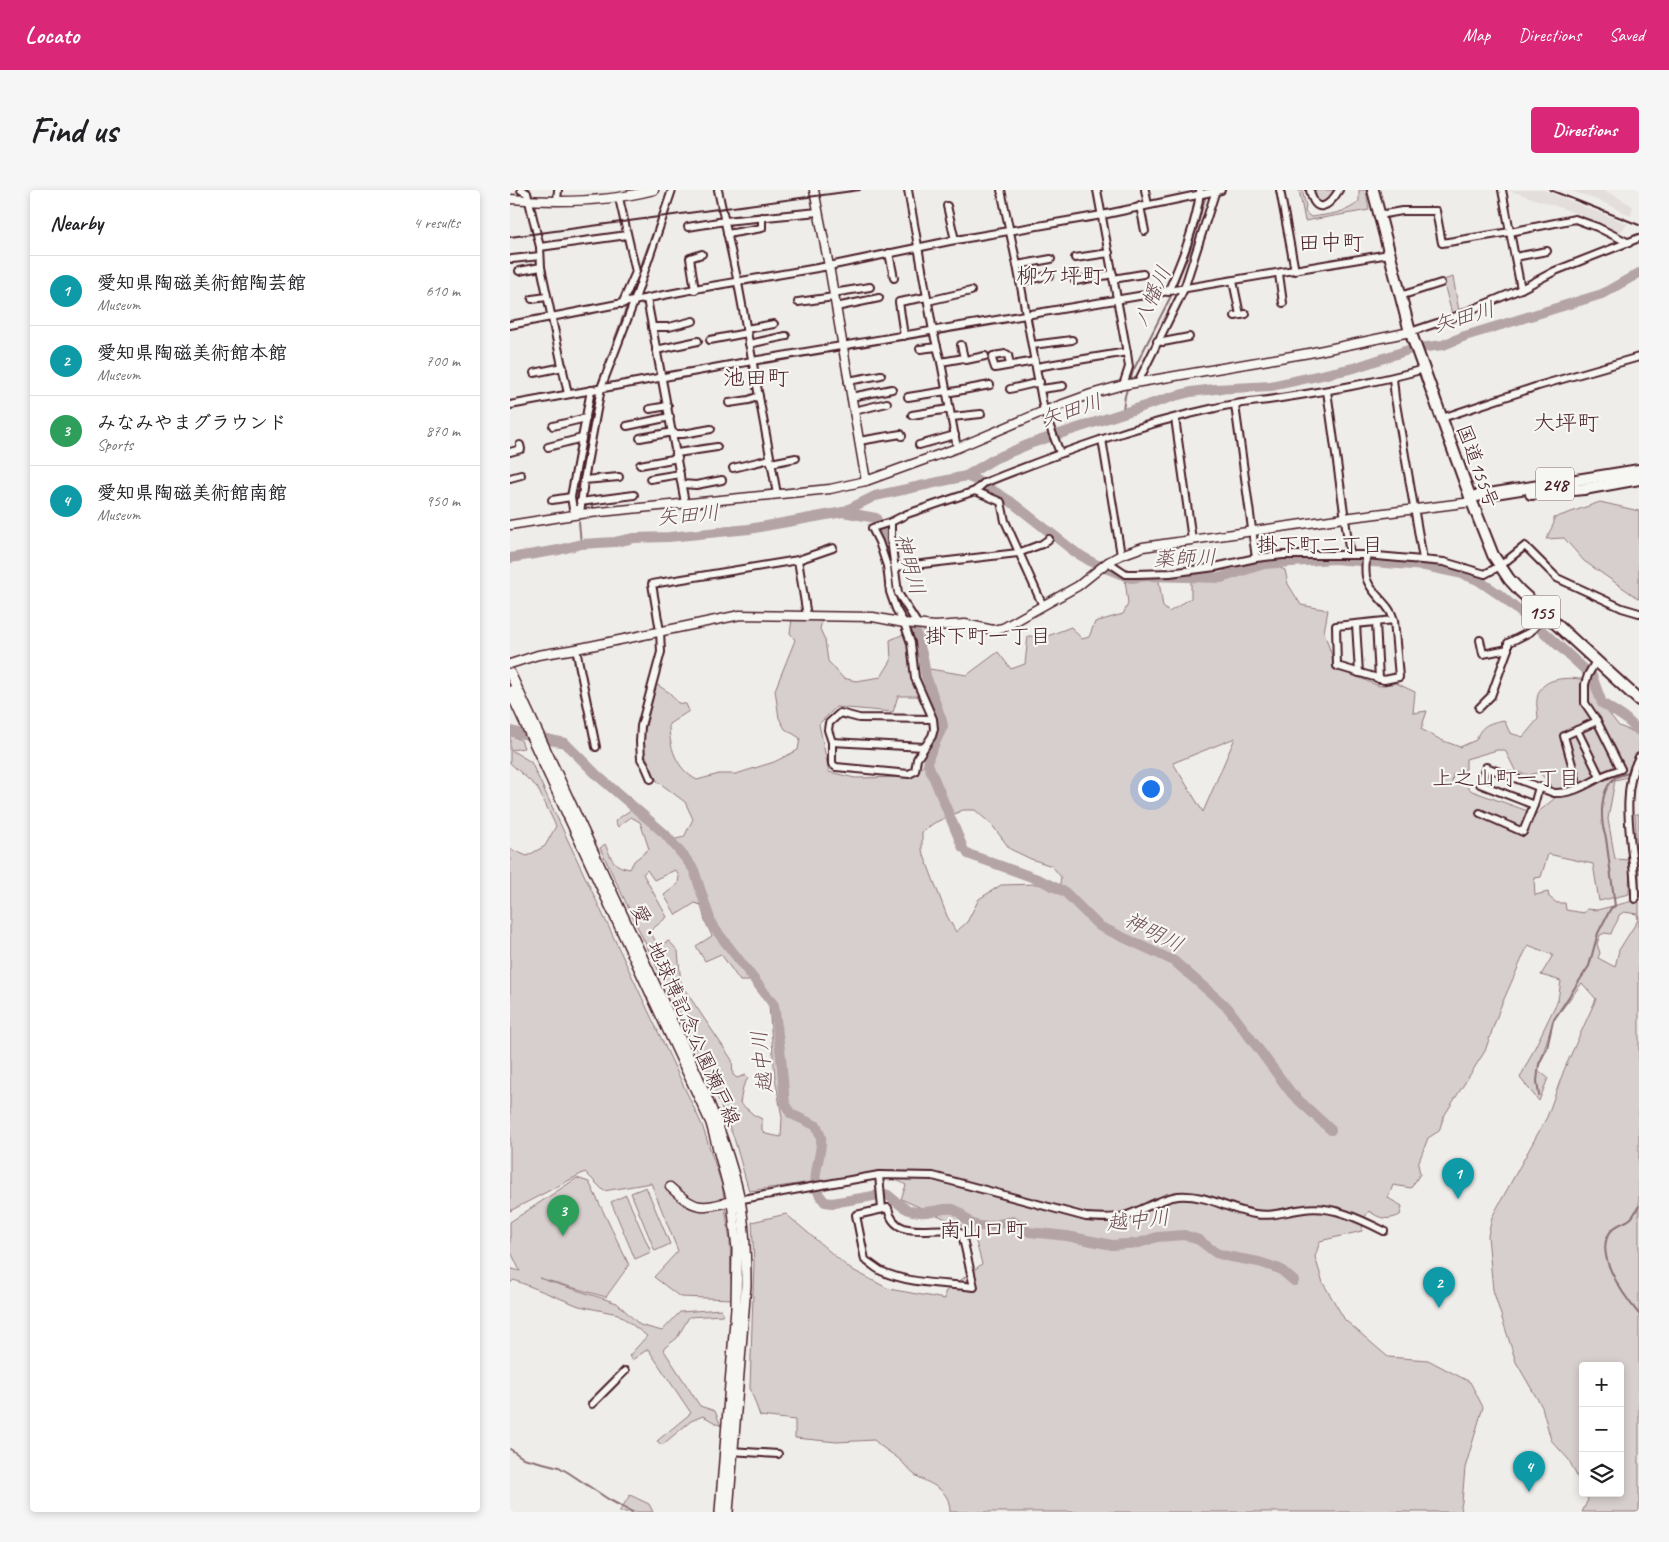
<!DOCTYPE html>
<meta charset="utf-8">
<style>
body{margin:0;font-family:Caveat,"Klee One",sans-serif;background:#f6f6f6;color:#202124}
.controls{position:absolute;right:15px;bottom:15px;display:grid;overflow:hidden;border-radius:5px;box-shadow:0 2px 8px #0003}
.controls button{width:45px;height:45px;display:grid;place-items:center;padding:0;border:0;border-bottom:1px solid #e0e0e0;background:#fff;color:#202124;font:25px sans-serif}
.you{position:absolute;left:640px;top:598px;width:18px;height:18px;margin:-12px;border:4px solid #fff;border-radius:50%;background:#1a73e8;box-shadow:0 0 0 8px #1a73e833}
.badge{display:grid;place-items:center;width:32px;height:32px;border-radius:50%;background:#db2777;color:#fff;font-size:16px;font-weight:700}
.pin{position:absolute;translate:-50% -41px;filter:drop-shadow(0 1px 2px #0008)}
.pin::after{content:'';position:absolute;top:26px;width:18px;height:15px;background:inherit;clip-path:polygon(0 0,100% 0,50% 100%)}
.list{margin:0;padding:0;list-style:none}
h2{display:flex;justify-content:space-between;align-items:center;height:65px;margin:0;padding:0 20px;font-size:21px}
h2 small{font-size:16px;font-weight:400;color:#757577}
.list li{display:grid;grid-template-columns:32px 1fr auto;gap:15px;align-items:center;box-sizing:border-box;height:70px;padding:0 20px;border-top:1px solid #e0e0e0}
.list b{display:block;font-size:19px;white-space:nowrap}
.list p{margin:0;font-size:16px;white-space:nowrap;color:#757577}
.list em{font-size:16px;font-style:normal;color:#757577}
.icon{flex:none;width:28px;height:28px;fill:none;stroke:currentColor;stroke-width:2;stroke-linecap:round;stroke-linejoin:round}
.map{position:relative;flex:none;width:1129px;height:1322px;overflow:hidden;border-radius:5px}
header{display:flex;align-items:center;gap:30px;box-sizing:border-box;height:70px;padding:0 25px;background:#db2777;color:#fff}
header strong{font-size:24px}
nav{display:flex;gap:28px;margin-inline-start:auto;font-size:18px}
.intro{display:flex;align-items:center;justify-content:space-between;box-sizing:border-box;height:120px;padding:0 30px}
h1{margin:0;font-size:35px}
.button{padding:12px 22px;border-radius:5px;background:#db2777;color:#fff;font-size:18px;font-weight:700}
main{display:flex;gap:30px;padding:0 30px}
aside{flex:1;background:#fff;border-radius:5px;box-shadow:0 2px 8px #0003}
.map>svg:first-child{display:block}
.built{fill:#e3dedc}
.green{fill:#d7cfce;stroke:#90777c;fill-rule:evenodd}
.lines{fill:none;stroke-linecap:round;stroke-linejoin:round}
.stream{stroke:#8a6f74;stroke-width:2}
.river{stroke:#b4a4a5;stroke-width:10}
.minor-casing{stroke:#4a1f2b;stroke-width:10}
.tertiary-casing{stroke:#4a1f2b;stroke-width:11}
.secondary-casing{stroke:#4a1f2b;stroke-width:12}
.trunk-casing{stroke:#4a1f2b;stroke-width:14}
.minor{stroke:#f6f6f2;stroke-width:6}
.tertiary{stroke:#f6f6f2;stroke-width:8}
.secondary{stroke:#f6f6f2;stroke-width:9}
.trunk{stroke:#f6f6f2;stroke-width:10}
.rail{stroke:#4a1f2b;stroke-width:2}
.labels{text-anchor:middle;stroke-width:4.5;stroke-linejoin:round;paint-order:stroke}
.shield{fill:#f6f6f2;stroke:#7e6067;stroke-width:1}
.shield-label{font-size:19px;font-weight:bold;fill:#4a1f2b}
.street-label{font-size:20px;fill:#4a1f2b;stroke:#f6f6f2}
.water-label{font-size:21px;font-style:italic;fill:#6f4e56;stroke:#f6f6f2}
.neighbourhood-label{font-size:21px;fill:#4a1f2b;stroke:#f6f6f2}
.quarter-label{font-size:22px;fill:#4a1f2b;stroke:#f6f6f2}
</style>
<header>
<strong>Locato</strong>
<nav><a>Map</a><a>Directions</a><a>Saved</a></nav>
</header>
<div class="intro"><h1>Find us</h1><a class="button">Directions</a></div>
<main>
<aside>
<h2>Nearby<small>4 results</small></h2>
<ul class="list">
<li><span class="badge" style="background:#0f9aa8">1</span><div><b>愛知県陶磁美術館陶芸館</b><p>Museum</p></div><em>610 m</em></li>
<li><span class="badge" style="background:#0f9aa8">2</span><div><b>愛知県陶磁美術館本館</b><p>Museum</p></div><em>700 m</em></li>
<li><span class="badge" style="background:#2e9e5b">3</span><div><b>みなみやまグラウンド</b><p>Sports</p></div><em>870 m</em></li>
<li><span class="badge" style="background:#0f9aa8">4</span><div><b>愛知県陶磁美術館南館</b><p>Museum</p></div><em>950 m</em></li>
</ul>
</aside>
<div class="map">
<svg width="1129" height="1322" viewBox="0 0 1129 1322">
<rect width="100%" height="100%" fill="#efedea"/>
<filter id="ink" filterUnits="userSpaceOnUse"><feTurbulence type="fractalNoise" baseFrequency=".02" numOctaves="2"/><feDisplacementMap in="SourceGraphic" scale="10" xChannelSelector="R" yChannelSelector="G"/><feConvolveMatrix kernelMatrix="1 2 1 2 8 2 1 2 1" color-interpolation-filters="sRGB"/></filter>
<g filter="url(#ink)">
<g class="built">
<path d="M998,0H1034L1118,34L1110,42L1054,19Z"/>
<path d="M1060,0H1090L1100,3L1123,16L1121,26L1095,13Z"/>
</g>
<g class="green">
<path d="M789,0H792L796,16L795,22L801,27C815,25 839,23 849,11V0H856L859,20L795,31Z"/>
<path d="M802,0H824L817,11L812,14L807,12Z"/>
<path d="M943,87L949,121L942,124L933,90Z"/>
<path d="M1090,312L1129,321V409L1074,371L1054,348L1036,349L1044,333V328Z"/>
<path d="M763,375L775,380L778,394L791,415L818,420L814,442L826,478L869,496L886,493L905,502L903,523L917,521L911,539L931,550L950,557L966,550C971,535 979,533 994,530L1000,543L1013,547L1028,529C1028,523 1026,515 1027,509C1030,484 1064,487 1081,491L1089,511L1109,536L1129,544V562L1118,587L1105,590L1098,629L1105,669L1120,670L1119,704L1089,711L1083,674L1038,664L1031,687L1024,688L1025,705L1038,702L1039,707L1047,713H1055L1056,720L1074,723L1077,719L1087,720L1127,710V661L1125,624H1129V1322H1072L1078,1310L1075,1303H1110V1176H1073V1299L1059,1270L1041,1250L1032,1217L1006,1172L983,1100L978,1046L982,1027L1037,927L1054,880L1086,809L1072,793L1043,831L1028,880L1038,888L1029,911L1010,888L1048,810L1051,791L1031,785L1043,765L1018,755L990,818L975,861L934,926L929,941L918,948L908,974L910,984L901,998L883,995L878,1008L892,1016L890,1025C878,1031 870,1029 859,1021L853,1030L852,1041L810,1051L805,1067L813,1093L835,1130L878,1167L918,1170L960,1192L973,1217L955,1278L952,1312L950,1322H440C440,1298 422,1296 405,1285C399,1281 395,1274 389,1269C380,1262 372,1258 364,1250L327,1252L285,1248V1230L250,1226L240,1198L244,1073L242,1032L276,1024L339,1078L379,1099L435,1109V1102L472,1074L463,1041L391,1009L396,995L378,985H351L239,1001L224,948L200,889L90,658L95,654C102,669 102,676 120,679L124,671L139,659L130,632L121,627L108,637L105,631L122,619L158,651L174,647L183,629L175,612L147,591L135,564L133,549L146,494L160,503L168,513L176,514L179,521L159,534C159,556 166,579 187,590L209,584H226L264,572L288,560L290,548L275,539L269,528L265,500L285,450L280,443L282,429L312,431L310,439L315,450L318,471L333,488L346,491L371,487L381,471L380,450L410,437L414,438L413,478L457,485L488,462L501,479L515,474L518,446L535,447L561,437L572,449L579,447L585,432L613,424L618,414L615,389L648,385L653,417L659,422L681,408V391L692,383ZM388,506H417L426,531V538L413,576L401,587L345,588L319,582L309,534L326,517L383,522ZM725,548L693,622L663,573ZM987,560H995L1006,582L1020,585L1029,582L1040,594L1045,608L1026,624L962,601L953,593L942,595L943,584L956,579V569ZM453,620H465L482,635L500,659L521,669L542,676L551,687L549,699L527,694L491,695L469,709L457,732L446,742L437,726L412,660V642L424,633ZM137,680L144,690L165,680L169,686L168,694L154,705L166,725L185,713L191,715L195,731L202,746L186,756L195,771L211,764L230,791H241L259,816L265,887L272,928L271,947L256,944L252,940V929L244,925L230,913L233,897L238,888L236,885L227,888L223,885L222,870L171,794L168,761L159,751L148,756L140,741L157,727L133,684ZM1114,722L1127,724L1128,730L1109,760L1105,777L1088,768L1090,763L1087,754L1090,745L1095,743L1101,744C1103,736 1108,733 1109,725Z"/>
<path d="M0,545L11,550L14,558L1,560L21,572L192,935L212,995L220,1052L222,1109L170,1107L144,1087L168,1061L141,993L94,1001L75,982L0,1021V659L17,666L35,656L46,636L27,597L0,573Z"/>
<path d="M67,988L79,992L119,1075L96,1107L29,1088L107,1113L130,1135L152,1141L170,1122L211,1119L213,1125L179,1127L167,1148L153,1159L190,1216L205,1221L211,1236L193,1226L181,1231L152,1255L147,1251L181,1223L138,1159L122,1170L119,1166L137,1146L108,1124L69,1116L4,1090L0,1093V1075L2,1079L10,1081L0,1060V1032Z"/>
<path d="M136,997L160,1054L145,1061L121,1003Z"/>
<path d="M116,1005L141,1062L125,1069L101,1012Z"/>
<path d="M120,1305L139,1314L143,1322H109Z"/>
</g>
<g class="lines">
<g class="stream">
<path d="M665,97L680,60L696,5"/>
<path d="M119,109L155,10"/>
<path d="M620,192L623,181L663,102"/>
<path d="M616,222L613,220L615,206L618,196"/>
<path d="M66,310L89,192L118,113"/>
<path d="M69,332L71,354"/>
<path d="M453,658L458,664"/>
<path d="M1029,905L1027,891L1029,874L1037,858L1043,831L1079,776L1088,743L1101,718L1105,716L1096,648C1090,631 1089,600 1105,588C1109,585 1115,584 1120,583"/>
<path d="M1129,1016C1126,1020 1124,1026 1120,1029C1115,1033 1108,1034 1103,1039C1080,1060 1114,1106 1129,1124"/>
<path d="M0,1259L13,1268L49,1277L59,1283L98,1309L122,1322"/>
</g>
<g class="river">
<path d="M456,286L466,290L500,311L565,362L585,374L621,388L639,386L711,388L754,374L823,369L915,376L953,384L968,390L990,405L1028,437L1082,486L1092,513L1115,528L1129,541"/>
<path d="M333,322L366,328L375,348L381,370L384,403L404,437L413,467L416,486L432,531L433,536L419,566L418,574L453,658"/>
<path d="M0,368L49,360L71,354L105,352L124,348L159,347L239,339L333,322L365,306L456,286L484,269L522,253L665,206L681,202L705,199L761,196L844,178L901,159L933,155L955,146L1092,104L1129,83"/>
<path d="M0,541L55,553L88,586L155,644L176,669L184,680L202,735L264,815L271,867L275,914L281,924L307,936C308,940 310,944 311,947C313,971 295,991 315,1012L322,1013L375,1004L378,1005C394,1019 401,1025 423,1021C430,1020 436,1018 443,1019C450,1021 452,1026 458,1031C473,1042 487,1033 503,1031L519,1042L557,1046L602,1055L629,1053L647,1047L674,1045L689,1050L706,1063L716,1066L749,1072L770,1079L784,1091"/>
<path d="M458,664L530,690L555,702L589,736L664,771L718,818L782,904L821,940"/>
</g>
<g class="minor-casing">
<g id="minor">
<path d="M11,0L17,3L30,57L31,77L58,204"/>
<path d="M208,0L228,93L267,304"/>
<path d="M398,0L423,141L431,172L447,258"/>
<path d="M491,0L507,75L534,221L550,263"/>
<path d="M587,0L617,163L619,177L613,195"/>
<path d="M635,0L638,15"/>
<path d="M770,0L785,81"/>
<path d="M800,0C805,26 819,17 829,0"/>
<path d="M992,0L1011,99"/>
<path d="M109,8L126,82L112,114"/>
<path d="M47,10L48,0"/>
<path d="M437,16L445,50"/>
<path d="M630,16L635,41"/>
<path d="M869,25L892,21H926L932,53L1000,42L1065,29L1087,37L1119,53"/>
<path d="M215,31L308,22"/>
<path d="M178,37L215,31"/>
<path d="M217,44L252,38V27"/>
<path d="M30,57L117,45"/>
<path d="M379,63L384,88"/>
<path d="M1005,67L1037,61"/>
<path d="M565,68L599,63"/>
<path d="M2,69L30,66"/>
<path d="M507,75L541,69"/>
<path d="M9,81L31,77"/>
<path d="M769,84L773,113"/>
<path d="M603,89L633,84"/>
<path d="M565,91L603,84"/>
<path d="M723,91L730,125"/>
<path d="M510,92L540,85"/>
<path d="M185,100L180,68L192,64"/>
<path d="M658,102C671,72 687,33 690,1"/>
<path d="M323,103L360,97"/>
<path d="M890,106L931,93"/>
<path d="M22,109L37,107"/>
<path d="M137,109L175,313"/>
<path d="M418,111L461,101"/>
<path d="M288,112L324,107"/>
<path d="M326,117L369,108"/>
<path d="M725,126L736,124"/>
<path d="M0,135L190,98L319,76L440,51L592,25L711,0"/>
<path d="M142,137H159L183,131"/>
<path d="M236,139L264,134"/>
<path d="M900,142L939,129L1011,99L1045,81L1129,48"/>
<path d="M394,146L389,112L417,107"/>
<path d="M200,150L237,143"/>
<path d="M647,151L653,152L679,147"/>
<path d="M239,154L276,146"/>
<path d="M451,155L454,168L456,170L475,166"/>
<path d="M522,155L562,150"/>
<path d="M410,159L427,157"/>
<path d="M146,160L188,151"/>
<path d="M431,172L454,168"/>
<path d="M500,175L498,165L496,164L483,166L482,169L485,178L525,171"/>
<path d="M526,177L617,162"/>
<path d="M24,183L53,177"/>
<path d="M883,188L885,208L913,369"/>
<path d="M338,191L371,185"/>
<path d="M628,192L674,99L706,0"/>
<path d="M500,199L530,192"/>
<path d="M531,199L553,196"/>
<path d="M817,201L840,365"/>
<path d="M436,203L480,195"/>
<path d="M341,207L382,199"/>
<path d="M398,207L436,201"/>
<path d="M219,213L239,210L249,206"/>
<path d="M0,215L242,171L879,64"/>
<path d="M725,215L746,368"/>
<path d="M140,219L158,216"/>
<path d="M344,221L377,213"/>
<path d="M402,225L439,219"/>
<path d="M442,227L471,224"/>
<path d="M665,228L682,350"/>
<path d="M932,228L1028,196L1129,167"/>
<path d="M43,236L76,228"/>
<path d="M117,236L160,227"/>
<path d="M163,244H173L201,239"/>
<path d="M130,248L163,242"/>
<path d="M592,249L611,365"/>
<path d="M349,251L391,244L392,246"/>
<path d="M409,255L445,245"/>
<path d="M38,257L72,248"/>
<path d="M0,262L11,259L10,255"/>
<path d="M167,263L207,257"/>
<path d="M261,273L286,268"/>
<path d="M130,275L168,268"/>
<path d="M223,278L260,269"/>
<path d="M0,288L11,285"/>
<path d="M140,289L170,284"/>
<path d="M74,290L109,287"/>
<path d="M172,294L186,295L212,290"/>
<path d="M465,301L474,293C549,263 626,235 705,218C724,213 745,212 765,209C815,201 865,193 914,179"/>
<path d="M42,310L61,307"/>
<path d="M70,312L124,305"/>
<path d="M70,319H63L61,307L81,200"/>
<path d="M70,324L74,290L91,198L124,112L162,0"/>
<path d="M381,332L362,338L369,352L377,376L380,402L386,419L394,433L401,453L405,488L423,529L424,539L422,546L407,569L405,581L399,584L326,577L322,574V552L318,540L319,533L330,523L349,528L423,529"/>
<path d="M856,365C856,373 854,383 857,390C863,406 880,414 884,430L889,487L874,490L827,476L826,436L884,430"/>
<path d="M288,370L297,426"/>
<path d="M598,372L616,384H626L660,383L705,377L746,368L773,365H856L934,372L975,384L990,376L1015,356L1047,388L1112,418L1129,423"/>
<path d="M386,377L508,363L532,354L539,349"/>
<path d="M866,432L869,489"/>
<path d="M407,433L388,403L381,349V332L397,324L465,301L491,312L495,331L533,416"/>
<path d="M846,434L849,483"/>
<path d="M970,450L973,464L998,459"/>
<path d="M66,459L86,557"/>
<path d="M969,518L981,506L998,459V453L1020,442L1035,426"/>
<path d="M1067,540L1090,587"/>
<path d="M322,552L414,557"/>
<path d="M141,589L135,575L131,569L130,552L131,536L151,462L150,441L142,394L288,370L323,358"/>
<path d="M1066,589L1054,546L1087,531"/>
<path d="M1024,615L1029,597"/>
<path d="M970,623L1013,642L1024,615L970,594L976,577L1044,603C1061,604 1074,596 1089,588C1096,584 1104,582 1111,579L1087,531L1075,513V494L1078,485L1086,471"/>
<path d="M1125,709C1126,665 1107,607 1129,567"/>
<path d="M369,985L372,1019"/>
<path d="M227,1010L369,985L423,986L576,1027C589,1028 602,1029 614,1026C631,1021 651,1008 668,1006C698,1004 718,1020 745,1024C763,1027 777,1021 794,1019C822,1015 850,1029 874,1041"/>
<path d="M378,1018C384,1050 418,1037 440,1040C444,1040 448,1042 452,1044L464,1097C434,1093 399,1094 371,1081C366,1078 360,1073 355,1070L346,1025Z"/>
<path d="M82,1214L115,1181"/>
<path d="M220,1261L268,1264"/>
</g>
</g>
<g class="tertiary-casing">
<g id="tertiary">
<path d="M304,0L319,76L356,291"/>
<path d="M0,9C48,13 97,12 144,0"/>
<path d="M0,335L70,324L320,299L356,291L447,258L534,221L581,204L613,195L799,163L900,142"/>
<path d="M0,474L28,465L66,459L230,425L363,427L394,433L425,436L455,434L483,440L493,438L568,396L598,372L611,365L633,357L834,328L962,312"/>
<path d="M160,997C185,1020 190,1019 222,1011"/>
</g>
</g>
<g class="secondary-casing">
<g id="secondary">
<path d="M0,483L188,887C205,926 221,968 230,1010C235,1038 236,1067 236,1095L218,1322"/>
<path d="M0,501L201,933L222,1011L227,1059L226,1118L210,1322"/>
</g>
</g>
<g class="trunk-casing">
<g id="trunk">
<path d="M863,0L899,138L962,312L983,365L999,389L1010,401L1129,510"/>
<path d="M1021,304L1074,299L1129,289"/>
<path d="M960,307L1129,280"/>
</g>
</g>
<use href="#minor" class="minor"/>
<use href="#tertiary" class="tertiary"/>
<use href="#secondary" class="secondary"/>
<use href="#trunk" class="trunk"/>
<g class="rail">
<path d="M1040,0L1129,35"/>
<path d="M0,47L350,0"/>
</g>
</g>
</g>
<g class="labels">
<g class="shield">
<rect x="1026" y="277.5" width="38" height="33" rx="4"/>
<rect x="1012" y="405.5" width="38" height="33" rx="4"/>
</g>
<g class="shield-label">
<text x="1045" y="301">248</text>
<text x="1031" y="429">155</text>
</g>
<g class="street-label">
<text transform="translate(968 276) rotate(70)" y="7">国道155号</text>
<text transform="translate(176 825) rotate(66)" y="7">愛・地球博記念公園瀬戸線</text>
</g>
<g class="water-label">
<text transform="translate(642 106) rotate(-66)" y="7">八幡川</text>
<text transform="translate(954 127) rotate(-16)" y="7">矢田川</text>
<text transform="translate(561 220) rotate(-18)" y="7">矢田川</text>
<text transform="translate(178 325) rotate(-5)" y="7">矢田川</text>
<text transform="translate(675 368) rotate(-2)" y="7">薬師川</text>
<text transform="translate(400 374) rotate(75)" y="7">神明川</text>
<text transform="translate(644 742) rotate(27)" y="7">神明川</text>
<text transform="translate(252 872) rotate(-96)" y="7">越中川</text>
<text transform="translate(628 1030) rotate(-5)" y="7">越中川</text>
</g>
<g class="neighbourhood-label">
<text x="810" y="362">掛下町二丁目</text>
<text x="478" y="453">掛下町一丁目</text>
<text x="996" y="595">上之山町一丁目</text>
</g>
<g class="quarter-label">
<text x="821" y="60">田中町</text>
<text x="550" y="93">柳ケ坪町</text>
<text x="246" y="195">池田町</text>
<text x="1056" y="240">大坪町</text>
<text x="473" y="1047">南山口町</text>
</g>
</g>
</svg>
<div class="controls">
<button>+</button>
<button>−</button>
<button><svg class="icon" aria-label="layers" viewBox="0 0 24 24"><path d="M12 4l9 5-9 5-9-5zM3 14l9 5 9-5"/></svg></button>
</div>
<div class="you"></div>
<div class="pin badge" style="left:948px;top:1009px;background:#0f9aa8">1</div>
<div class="pin badge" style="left:929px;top:1118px;background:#0f9aa8">2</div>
<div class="pin badge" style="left:53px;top:1046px;background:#2e9e5b">3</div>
<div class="pin badge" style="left:1019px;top:1302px;background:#0f9aa8">4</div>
</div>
</main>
